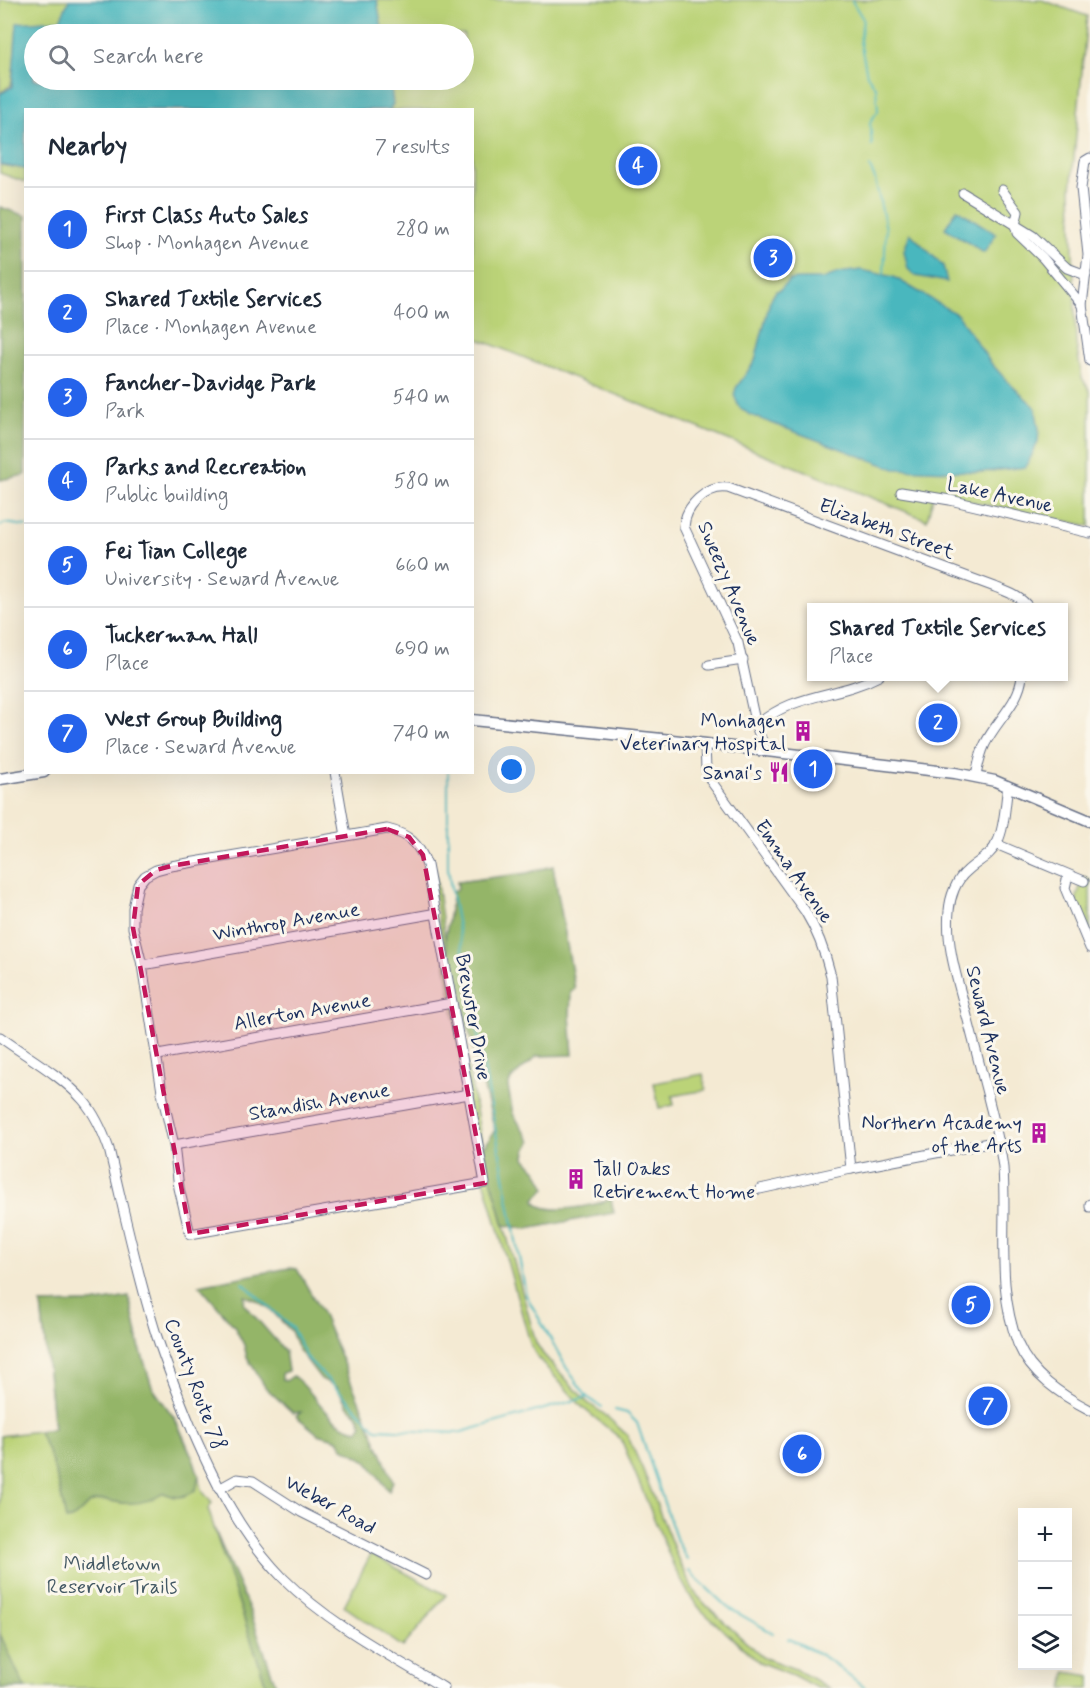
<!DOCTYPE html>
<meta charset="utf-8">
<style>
body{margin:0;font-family:Mynerve,sans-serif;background:#f2f2f3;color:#1f2937}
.controls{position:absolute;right:18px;bottom:18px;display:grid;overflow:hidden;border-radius:0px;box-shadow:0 6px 24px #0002}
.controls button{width:54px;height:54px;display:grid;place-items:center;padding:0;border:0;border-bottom:2px solid #e0e1e3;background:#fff;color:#1f2937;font:30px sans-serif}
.you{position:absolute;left:512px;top:770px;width:21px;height:21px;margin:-15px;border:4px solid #fff;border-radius:50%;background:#1a73e8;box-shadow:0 0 0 9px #1a73e833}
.badge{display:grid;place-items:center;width:39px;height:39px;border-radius:50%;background:#2563eb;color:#fff;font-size:20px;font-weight:700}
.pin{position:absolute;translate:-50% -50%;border:3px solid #fff;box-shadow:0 2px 6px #0006}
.popup{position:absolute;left:807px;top:603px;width:261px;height:78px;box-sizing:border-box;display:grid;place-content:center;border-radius:0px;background:#fff;filter:drop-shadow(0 2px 4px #0005);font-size:20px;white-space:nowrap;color:#747a83}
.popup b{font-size:22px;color:#1f2937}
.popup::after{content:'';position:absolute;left:50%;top:100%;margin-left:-12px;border:12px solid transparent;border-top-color:#fff}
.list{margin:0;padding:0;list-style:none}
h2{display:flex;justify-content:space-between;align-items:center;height:78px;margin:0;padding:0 24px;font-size:26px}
h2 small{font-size:20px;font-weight:400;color:#747a83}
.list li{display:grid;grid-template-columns:39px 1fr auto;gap:18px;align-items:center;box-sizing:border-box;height:84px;padding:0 24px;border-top:2px solid #e0e1e3}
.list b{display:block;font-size:22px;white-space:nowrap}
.list p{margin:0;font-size:20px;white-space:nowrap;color:#747a83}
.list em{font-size:20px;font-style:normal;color:#747a83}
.icon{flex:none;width:33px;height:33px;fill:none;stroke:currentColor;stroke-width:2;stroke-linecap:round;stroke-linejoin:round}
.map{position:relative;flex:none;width:1090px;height:1688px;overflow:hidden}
.search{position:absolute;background:#fff;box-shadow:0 6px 24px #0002;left:24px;top:24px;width:450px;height:66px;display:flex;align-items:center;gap:15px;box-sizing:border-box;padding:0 21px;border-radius:33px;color:#747a83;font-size:22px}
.panel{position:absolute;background:#fff;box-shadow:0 6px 24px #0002;left:24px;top:108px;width:450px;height:666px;border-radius:0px}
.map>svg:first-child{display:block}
.green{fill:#bbd378;stroke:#6b816b;stroke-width:1.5;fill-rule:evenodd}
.forest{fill:#94b568;stroke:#587263;stroke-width:1.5;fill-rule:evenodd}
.water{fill:#48b7be;stroke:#32738e;stroke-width:1.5}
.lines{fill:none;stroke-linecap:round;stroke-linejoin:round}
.stream{stroke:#48b7be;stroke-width:2}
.minor-casing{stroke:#677087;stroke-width:11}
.major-casing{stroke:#677087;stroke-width:13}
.minor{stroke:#fff;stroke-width:9}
.major{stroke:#fff;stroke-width:10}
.marked{fill:#c2185b;fill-opacity:0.2;stroke:#c2185b;stroke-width:4.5;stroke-dasharray:12 8;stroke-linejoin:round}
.labels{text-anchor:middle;stroke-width:6;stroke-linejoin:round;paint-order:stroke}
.street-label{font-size:20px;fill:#1b2f5e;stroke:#fbf7ec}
.poi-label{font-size:20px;fill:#1b2f5e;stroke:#fbf7ec;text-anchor:end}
.park-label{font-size:20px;fill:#435864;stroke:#fbf7ec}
</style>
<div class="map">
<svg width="1090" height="1688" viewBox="0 0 1090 1688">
<rect width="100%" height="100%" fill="#fbf7ec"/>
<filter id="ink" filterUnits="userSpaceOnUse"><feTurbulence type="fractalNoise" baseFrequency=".0167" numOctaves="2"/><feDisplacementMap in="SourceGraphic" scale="12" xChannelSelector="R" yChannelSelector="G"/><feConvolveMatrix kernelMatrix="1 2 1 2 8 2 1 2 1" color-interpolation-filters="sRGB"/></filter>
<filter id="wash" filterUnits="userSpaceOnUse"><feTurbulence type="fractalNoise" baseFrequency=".008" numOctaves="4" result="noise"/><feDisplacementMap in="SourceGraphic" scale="24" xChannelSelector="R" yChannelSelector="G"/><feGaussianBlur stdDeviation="1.35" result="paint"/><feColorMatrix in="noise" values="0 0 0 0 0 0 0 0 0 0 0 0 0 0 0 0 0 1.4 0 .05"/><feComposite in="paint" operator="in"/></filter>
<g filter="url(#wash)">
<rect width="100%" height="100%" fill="#f4ead3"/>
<g class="green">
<path d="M0,0H1042L1087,16L1071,190L1076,344L1082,378L1090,391V526L934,494L927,520L473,337L472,110L30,109L13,71L11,85L0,93ZM34,34H464V80H34Z"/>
<path d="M0,165L25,168V182L0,173Z"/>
<path d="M432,866L435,869L445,940L483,1149L536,1343L543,1354L588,1403L604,1414L627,1435L643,1470L680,1564L695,1593L706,1605L762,1657L795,1669L829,1688H817L793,1675L759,1662L701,1610L690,1596L674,1567L621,1439L583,1408L538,1358L531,1346L476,1151L430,867Z"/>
<path d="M1083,877L1090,879V933L1076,900Z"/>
<path d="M703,1074L706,1090L672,1096L674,1105L659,1108L654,1083Z"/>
<path d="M129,1297L139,1345L152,1387L181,1431L193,1459L203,1492L212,1503L208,1509L267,1688H0V1436L54,1429L41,1304L92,1303Z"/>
<path d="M371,1554L446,1595L403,1647L344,1606Z"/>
<path d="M1066,1672L1090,1676V1688H1063Z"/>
</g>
<g class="forest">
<path d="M0,207L26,216L25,475L0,480Z"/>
<path d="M553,866L575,989L571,992L570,1015L573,1055L537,1056L511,1079L508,1087L513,1114L531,1142L526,1150L525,1158L537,1171L546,1188L535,1199C539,1218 598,1205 611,1199L614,1213L527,1229L504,1225L483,1149L495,1130L445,940L453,891L458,889L457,882L527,873Z"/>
<path d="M289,1268L297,1269L322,1313L393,1481L389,1491L367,1461L343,1448L338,1440L318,1434L296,1416L301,1412L293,1413L265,1387L247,1357L244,1345L234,1326L199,1285ZM245,1296L256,1300L271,1310L291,1331L298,1349L321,1379L337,1387L347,1405L357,1414L362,1425L359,1430C327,1426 317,1393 293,1376L286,1381L282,1379V1373L288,1371L285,1351L244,1304Z"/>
<path d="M129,1297L139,1345L152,1387L175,1419L193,1459L199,1475L196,1490C183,1498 177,1499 164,1493C152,1501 137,1504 122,1503C113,1502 102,1498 93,1502C82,1506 79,1519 66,1520C60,1489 54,1459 38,1431L54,1429L41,1304L92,1303Z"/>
<path d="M214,1528L250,1611L277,1688H267Z"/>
<path d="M0,1634L25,1688H0Z"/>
</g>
<g class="water">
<path d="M69,0H377L383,34H34V80H390L393,104L389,110H26L25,169L2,165L0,164V94L12,87L17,23L60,20Z"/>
<path d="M957,209L996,234L984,253L945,228Z"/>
<path d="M910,233L943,266L947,282L916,276L908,269L904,251Z"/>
<path d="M861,270L894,277L958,315L990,362L1008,382L1035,407L1039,429L1038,442L1026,467L982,472L895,469L750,415L739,407L734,395L736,388L755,361L770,301L776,291L780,290L789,280L798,279H823L838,273Z"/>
</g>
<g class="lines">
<g class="stream">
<path d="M852,1L863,19L860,41L867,75L876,88L878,111L870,122L872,146"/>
<path d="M870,167L875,179L886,229L884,274"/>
<path d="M0,526L5,523L26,526"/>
<path d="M448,772V868L451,889L526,1295L566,1367L587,1397L602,1407"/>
<path d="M243,1283L292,1328L307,1358L376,1429L458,1433L587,1397"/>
<path d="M615,1410L627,1413L637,1423L677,1541L687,1559"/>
<path d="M689,1571L727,1607L773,1633"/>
<path d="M788,1639C818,1650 841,1668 865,1688"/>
</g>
</g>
</g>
<g filter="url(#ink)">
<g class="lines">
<g class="minor-casing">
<g id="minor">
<path d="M1090,158L1085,161L1081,188L1088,255L1082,305L1090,361"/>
<path d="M1002,190L1018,212L1015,225L1017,233L1043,258L1082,305"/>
<path d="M963,193L1033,236L1067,268L1086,275"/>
<path d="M901,492L950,500L1090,533"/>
<path d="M709,665L743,660"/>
<path d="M756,726C794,692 837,698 879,676"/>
<path d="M705,745L706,769L711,781L805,911C818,932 825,952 831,976L851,1169"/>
<path d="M766,751L756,726L738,643L684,527C685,506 707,485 728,488L995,587C1007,592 1021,596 1029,608"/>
<path d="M335,772L346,836"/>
<path d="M976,776C978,765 980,754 985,744C996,721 1020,702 1022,676"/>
<path d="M1008,786C1005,804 1005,827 997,843C990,857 977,861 967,871C956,880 950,897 949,911C946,941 955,972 963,1001C971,1031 979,1062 987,1093C993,1118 1000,1142 1003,1168C1007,1226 996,1288 1018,1344C1031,1375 1061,1395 1090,1410"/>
<path d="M387,829C409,834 419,844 427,865L485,1183L190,1234L179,1188L174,1145L163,1098L142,965L133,928V908L138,885L145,876L156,870L171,866Z"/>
<path d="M996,844L1084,881"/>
<path d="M1068,875L1065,888L1090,948"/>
<path d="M142,965L437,913"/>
<path d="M0,1037C26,1056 62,1076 83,1100C95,1114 103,1132 109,1149C124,1211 137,1274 156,1334C167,1367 180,1400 193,1432C216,1485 242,1536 283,1578C329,1624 389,1655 444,1688"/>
<path d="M158,1055L452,1003"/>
<path d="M174,1145L469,1094"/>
<path d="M760,1189L851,1169L999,1141"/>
<path d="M1090,1207V1204"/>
<path d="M219,1489L237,1479L253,1481L301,1512L426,1575"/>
</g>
</g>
<g class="major-casing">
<g id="major">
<path d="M472,720L672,740L955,773L995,781L1090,821"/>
<path d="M0,779L44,772"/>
</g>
</g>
<use href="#minor" class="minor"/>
<use href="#major" class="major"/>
</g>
</g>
<path class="marked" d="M387,829L409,837L423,855L485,1183L190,1234L133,928L138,885L156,870L171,866Z"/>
<defs>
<g id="building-bare" transform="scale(1.62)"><path d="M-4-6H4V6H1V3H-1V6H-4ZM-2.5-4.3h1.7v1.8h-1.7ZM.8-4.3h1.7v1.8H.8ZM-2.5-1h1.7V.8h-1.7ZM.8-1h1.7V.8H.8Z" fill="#b5179e" stroke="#fbf7ec" stroke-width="2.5" paint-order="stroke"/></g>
<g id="restaurant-bare" transform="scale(1.62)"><path d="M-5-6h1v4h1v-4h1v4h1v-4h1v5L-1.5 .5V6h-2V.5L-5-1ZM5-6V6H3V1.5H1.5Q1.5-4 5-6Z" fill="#b5179e" stroke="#fbf7ec" stroke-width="2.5" paint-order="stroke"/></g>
</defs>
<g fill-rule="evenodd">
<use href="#building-bare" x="803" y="731"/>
<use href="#restaurant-bare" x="779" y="772"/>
<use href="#building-bare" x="1039" y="1133"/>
<use href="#building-bare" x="576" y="1179"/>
</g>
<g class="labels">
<g class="street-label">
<text transform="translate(1000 494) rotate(12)" y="7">Lake Avenue</text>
<text transform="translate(887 528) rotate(20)" y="7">Elizabeth Street</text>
<text transform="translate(730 583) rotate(67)" y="7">Sweezy Avenue</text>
<text transform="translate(795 871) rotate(55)" y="7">Emma Avenue</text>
<text transform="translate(286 921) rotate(-10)" y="7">Winthrop Avenue</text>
<text transform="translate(302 1011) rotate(-10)" y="7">Allerton Avenue</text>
<text transform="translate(474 1017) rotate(80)" y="7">Brewster Drive</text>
<text transform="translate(989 1030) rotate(76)" y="7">Seward Avenue</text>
<text transform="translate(319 1101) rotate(-10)" y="7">Standish Avenue</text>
<text transform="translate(196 1384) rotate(69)" y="7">County Route 78</text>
<text transform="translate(331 1504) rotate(29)" y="7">Weber Road</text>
</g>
<g class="poi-label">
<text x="786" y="727">Monhagen<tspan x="786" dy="23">Veterinary Hospital</tspan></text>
<text x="762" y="779">Sanai's</text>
<text x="1022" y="1129">Northern Academy<tspan x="1022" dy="23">of the Arts</tspan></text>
<text x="593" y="1175" text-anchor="start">Tall Oaks<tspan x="593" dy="23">Retirement Home</tspan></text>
</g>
<g class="park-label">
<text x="112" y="1570">Middletown<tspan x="112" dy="23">Reservoir Trails</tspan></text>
</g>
</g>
</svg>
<div class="controls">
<button>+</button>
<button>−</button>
<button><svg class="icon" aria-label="layers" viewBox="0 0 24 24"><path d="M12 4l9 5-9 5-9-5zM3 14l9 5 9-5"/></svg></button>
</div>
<div class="you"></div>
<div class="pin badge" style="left:813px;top:769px">1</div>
<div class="pin badge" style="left:938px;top:723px">2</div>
<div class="popup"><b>Shared Textile Services</b>Place</div>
<div class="pin badge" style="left:773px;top:258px">3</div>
<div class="pin badge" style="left:638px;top:166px">4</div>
<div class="pin badge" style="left:971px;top:1305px">5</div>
<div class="pin badge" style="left:802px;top:1454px">6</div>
<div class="pin badge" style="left:988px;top:1406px">7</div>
<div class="search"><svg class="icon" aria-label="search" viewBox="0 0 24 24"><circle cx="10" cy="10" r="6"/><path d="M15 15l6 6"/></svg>Search here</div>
<section class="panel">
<h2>Nearby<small>7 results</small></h2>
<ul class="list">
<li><span class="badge">1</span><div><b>First Class Auto Sales</b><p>Shop · Monhagen Avenue</p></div><em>280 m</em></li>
<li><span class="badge">2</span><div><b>Shared Textile Services</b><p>Place · Monhagen Avenue</p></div><em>400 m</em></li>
<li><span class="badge">3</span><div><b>Fancher-Davidge Park</b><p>Park</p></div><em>540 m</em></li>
<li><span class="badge">4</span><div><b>Parks and Recreation</b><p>Public building</p></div><em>580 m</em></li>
<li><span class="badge">5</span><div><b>Fei Tian College</b><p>University · Seward Avenue</p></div><em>660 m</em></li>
<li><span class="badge">6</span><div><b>Tuckerman Hall</b><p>Place</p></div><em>690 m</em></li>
<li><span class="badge">7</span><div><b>West Group Building</b><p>Place · Seward Avenue</p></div><em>740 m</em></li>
</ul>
</section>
</div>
